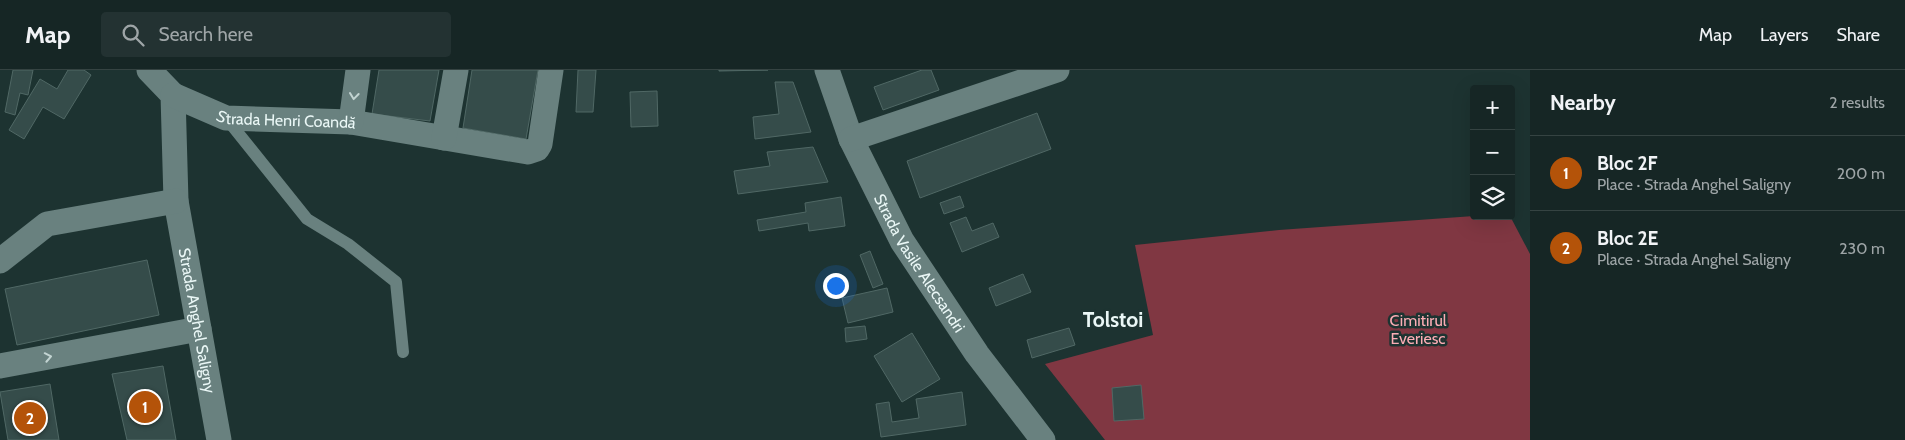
<!DOCTYPE html>
<meta charset="utf-8">
<style>
body{margin:0;font-family:Cabin,sans-serif;background:#233232;color:#f1f3f6}
.controls{position:absolute;right:15px;top:15px;display:grid;overflow:hidden;border-radius:5px;box-shadow:0 5px 20px #0002}
.controls button{width:45px;height:45px;display:grid;place-items:center;padding:0;border:0;border-bottom:1px solid #354342;background:#162625;color:#f1f3f6;font:25px sans-serif}
.you{position:absolute;left:835px;top:215px;width:18px;height:18px;margin:-12px;border:4px solid #fff;border-radius:50%;background:#1a73e8;box-shadow:0 0 0 8px #1a73e833}
.badge{display:grid;place-items:center;width:32px;height:32px;border-radius:50%;background:#b45309;color:#fff;font-size:16px;font-weight:700}
.pin{position:absolute;translate:-50% -50%;border:2px solid #fff;box-shadow:0 1px 5px #0006}
.list{margin:0;padding:0;list-style:none}
h2{display:flex;justify-content:space-between;align-items:center;height:65px;margin:0;padding:0 20px;font-size:21px}
h2 small{font-size:16px;font-weight:400;color:#9ea5a7}
.list li{display:grid;grid-template-columns:32px 1fr auto;gap:15px;align-items:center;box-sizing:border-box;height:75px;padding:0 20px;border-top:1px solid #354342}
.list b{display:block;font-size:19px;white-space:nowrap}
.list p{margin:0;font-size:16px;white-space:nowrap;color:#9ea5a7}
.list em{font-size:16px;font-style:normal;color:#9ea5a7}
.icon{flex:none;width:28px;height:28px;fill:none;stroke:currentColor;stroke-width:2;stroke-linecap:round;stroke-linejoin:round}
.map{position:relative;flex:none;width:1530px;height:370px;overflow:hidden}
header{display:flex;align-items:center;gap:30px;box-sizing:border-box;height:70px;padding:0 25px;background:#162625;border-bottom:1px solid #354342}
header strong{font-size:24px}
nav{display:flex;gap:28px;margin-inline-start:auto;font-size:18px}
.search{width:350px;height:45px;background:#233232;display:flex;align-items:center;gap:12px;box-sizing:border-box;padding:0 18px;border-radius:5px;color:#9ea5a7;font-size:19px}
main{display:flex}
aside{flex:1;background:#162625}
.map>svg:first-child{display:block}
.green{fill:#803742}
.building{fill:#354c4a;stroke:#506865}
.lines{fill:none;stroke-linecap:round;stroke-linejoin:round}
.service{stroke:#69817f;stroke-width:12}
.minor{stroke:#69817f;stroke-width:25}
.oneway{stroke:#c3d4d2}
.labels{text-anchor:middle;stroke-width:5;stroke-linejoin:round;paint-order:stroke}
.street-label{font-size:16px;fill:#eaf7f6;stroke:#1d3331}
.park-label{font-size:16px;fill:#fcadb5;stroke:#1d3331}
.district-label{font-size:21px;font-weight:bold;fill:#eaf7f6;stroke:#1d3331}
</style>
<header>
<strong>Map</strong>
<div class="search"><svg class="icon" aria-label="search" viewBox="0 0 24 24"><circle cx="10" cy="10" r="6"/><path d="M15 15l6 6"/></svg>Search here</div>
<nav><a>Map</a><a>Layers</a><a>Share</a></nav>
</header>
<main>
<div class="map">
<svg width="1530" height="370" viewBox="0 0 1530 370">
<rect width="100%" height="100%" fill="#1d3331"/>
<path class="green" d="M1474,146H1510L1530,184V370H1105L1045,294L1153,265L1135,175L1279,160Z"/>
<g class="building">
<path d="M13,0H33L28,25L20,23L15,45L5,42Z"/>
<path d="M68,0H84L91,5L64,49L43,37L24,69L9,60L40,9L57,19Z"/>
<path d="M379,0H439L430,51L372,44Z"/>
<path d="M472,0H538L526,69L463,58Z"/>
<path d="M578,0H596L593,42H576Z"/>
<path d="M719,0H768L719,1Z"/>
<path d="M922,0H931L939,20L883,40L874,17Z"/>
<path d="M775,12H793L811,62L755,69L753,47L779,44Z"/>
<path d="M657,21L658,56L631,57L630,22Z"/>
<path d="M1037,43L1051,79L920,128L907,91Z"/>
<path d="M813,77L828,112L738,124L734,101L770,96L767,82Z"/>
<path d="M960,126L964,137L944,144L940,133Z"/>
<path d="M841,127L845,156L809,161L808,153L759,161L757,150L806,142L805,133Z"/>
<path d="M966,147L972,161L993,153L999,167L962,182L950,153Z"/>
<path d="M870,181L883,214L873,218L860,185Z"/>
<path d="M147,190L159,245L17,275L5,219Z"/>
<path d="M1023,204L1031,222L996,236L989,218Z"/>
<path d="M887,218L893,242L848,253L842,228Z"/>
<path d="M865,256L867,269L846,272L845,258Z"/>
<path d="M1069,258L1075,275L1032,288L1027,270Z"/>
<path d="M912,263L940,309L902,332L874,286Z"/>
<path d="M163,296L176,370H127L112,304Z"/>
<path d="M50,314L59,370H8L0,322Z"/>
<path d="M1141,315L1144,349L1114,351L1112,318Z"/>
<path d="M962,322L966,355L881,367L876,334L889,332L892,352L919,348L916,329Z"/>
</g>
<g class="lines">
<path class="service" d="M226,48L307,149L348,174L396,212L403,282"/>
<g class="minor">
<path id="s1" d="M149,0L173,25L176,131L219,370"/>
<path id="s2" d="M827,0L851,69L902,171L977,284L1043,370"/>
<path id="s3" d="M173,25L226,48L351,52L528,82L537,79L540,74L551,0"/>
<path d="M351,52L358,0"/>
<path d="M444,68L456,0"/>
<path d="M851,69L1057,0"/>
<path d="M0,191L47,154L176,131"/>
<path d="M0,296L199,259"/>
</g>
</g>
<defs><path id="oneway-chevron" d="M-2-3.5L2.5 0L-2 3.5" fill="none" stroke-width="1.6" stroke-linecap="round" stroke-linejoin="round" transform="scale(1.25)"/></defs>
<g class="oneway">
<use href="#oneway-chevron" transform="translate(354 26) rotate(97)"/>
<use href="#oneway-chevron" transform="translate(48 287) rotate(-11)"/>
</g>
<g class="labels">
<g class="street-label">
<text dy="6" stroke="none"><textPath href="#s3" startOffset="118">Strada Henri Coandă</textPath></text>
<text dy="6" stroke="none"><textPath href="#s2" startOffset="215">Strada Vasile Alecsandri</textPath></text>
<text dy="6" stroke="none"><textPath href="#s1" startOffset="262">Strada Anghel Saligny</textPath></text>
</g>
<g class="park-label">
<text x="1418" y="256">Cimitirul<tspan x="1418" dy="18">Everiesc</tspan></text>
</g>
<g class="district-label">
<text x="1113" y="257">Tolstoi</text>
</g>
</g>
</svg>
<div class="controls">
<button>+</button>
<button>−</button>
<button><svg class="icon" aria-label="layers" viewBox="0 0 24 24"><path d="M12 4l9 5-9 5-9-5zM3 14l9 5 9-5"/></svg></button>
</div>
<div class="you"></div>
<div class="pin badge" style="left:145px;top:337px">1</div>
<div class="pin badge" style="left:30px;top:348px">2</div>
</div>
<aside>
<h2>Nearby<small>2 results</small></h2>
<ul class="list">
<li><span class="badge">1</span><div><b>Bloc 2F</b><p>Place · Strada Anghel Saligny</p></div><em>200 m</em></li>
<li><span class="badge">2</span><div><b>Bloc 2E</b><p>Place · Strada Anghel Saligny</p></div><em>230 m</em></li>
</ul>
</aside>
</main>
